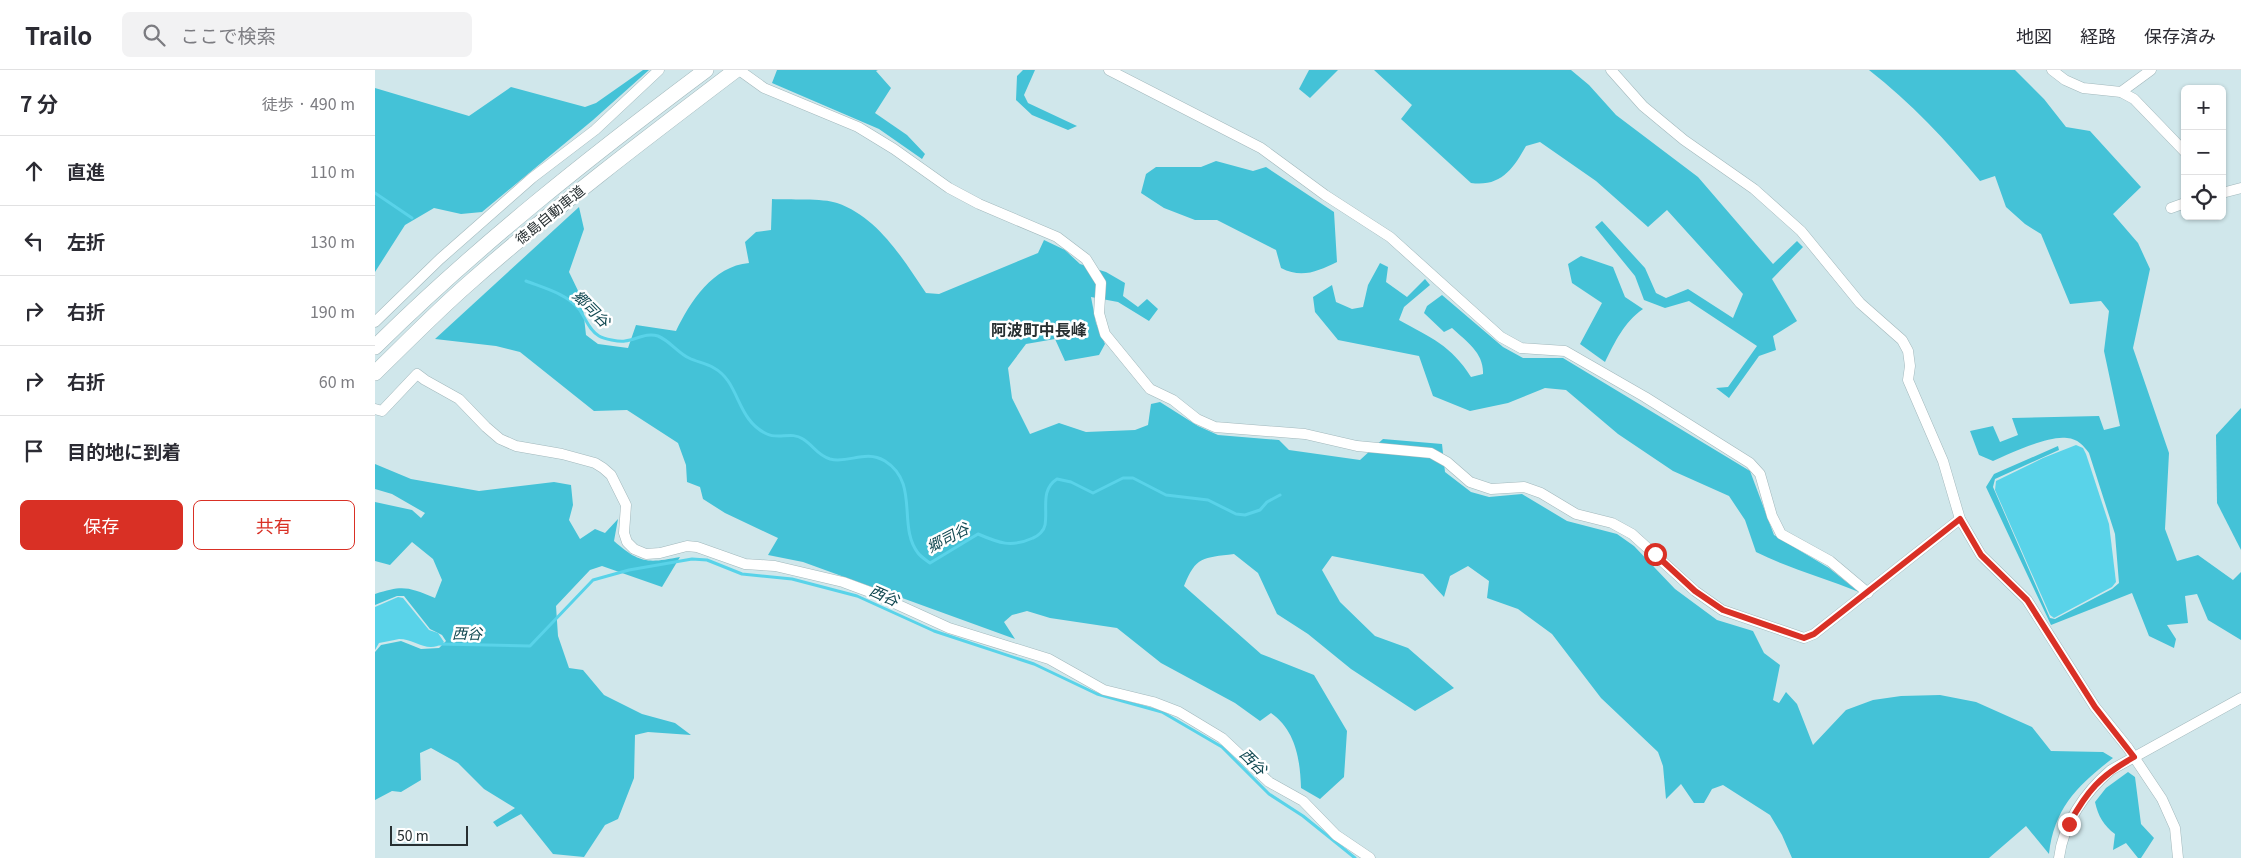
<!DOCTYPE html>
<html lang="ja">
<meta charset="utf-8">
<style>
body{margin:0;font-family:Georgia,"Noto Sans JP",serif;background:#f2f2f3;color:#2b2b33}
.controls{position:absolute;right:15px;top:15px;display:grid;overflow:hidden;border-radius:8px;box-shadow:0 1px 4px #0004}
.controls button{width:45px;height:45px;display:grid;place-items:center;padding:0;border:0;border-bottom:1px solid #e1e1e2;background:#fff;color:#2b2b33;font:25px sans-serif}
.scale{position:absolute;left:15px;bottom:12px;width:78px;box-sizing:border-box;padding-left:5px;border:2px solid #272f31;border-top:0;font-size:14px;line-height:18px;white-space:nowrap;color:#272f31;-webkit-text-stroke:4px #fff;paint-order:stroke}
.stop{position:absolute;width:15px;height:15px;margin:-11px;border:4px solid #d93025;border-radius:50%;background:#fff}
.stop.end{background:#d93025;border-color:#fff;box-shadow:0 1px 5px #0008}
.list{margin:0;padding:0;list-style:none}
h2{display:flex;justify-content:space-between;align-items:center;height:65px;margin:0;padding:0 20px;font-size:21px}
h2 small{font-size:16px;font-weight:400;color:#7c7c81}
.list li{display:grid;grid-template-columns:32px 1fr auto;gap:15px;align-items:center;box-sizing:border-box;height:70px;padding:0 20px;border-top:1px solid #e1e1e2}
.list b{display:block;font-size:19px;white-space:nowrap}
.list em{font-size:16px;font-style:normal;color:#7c7c81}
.actions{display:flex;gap:10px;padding:15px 20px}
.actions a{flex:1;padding:11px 0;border:1px solid #d93025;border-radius:8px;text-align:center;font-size:18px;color:#d93025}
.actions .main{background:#d93025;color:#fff}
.icon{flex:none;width:28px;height:28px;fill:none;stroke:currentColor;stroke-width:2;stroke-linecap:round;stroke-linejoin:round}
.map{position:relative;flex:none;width:1866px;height:788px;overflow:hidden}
header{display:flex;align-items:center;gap:30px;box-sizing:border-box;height:70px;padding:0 25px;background:#fff;border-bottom:1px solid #e1e1e2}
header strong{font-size:24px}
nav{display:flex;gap:28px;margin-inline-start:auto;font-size:18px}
.search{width:350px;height:45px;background:#f2f2f3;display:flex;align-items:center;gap:12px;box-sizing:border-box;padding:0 18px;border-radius:8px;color:#7c7c81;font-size:19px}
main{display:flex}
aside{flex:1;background:#fff}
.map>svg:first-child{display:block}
.forest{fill:#44c2d7}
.water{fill:#59d3e9}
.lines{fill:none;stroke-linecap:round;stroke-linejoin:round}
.stream{stroke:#59d3e9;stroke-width:3}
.minor-casing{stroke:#a2b8bc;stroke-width:11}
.highway-casing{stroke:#a2b8bc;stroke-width:16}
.minor{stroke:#fff;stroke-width:10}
.highway{stroke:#fff;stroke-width:15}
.route{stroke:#d93025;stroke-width:6}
.labels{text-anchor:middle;stroke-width:5;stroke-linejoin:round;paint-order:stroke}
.street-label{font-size:14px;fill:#272f31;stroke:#fff}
.water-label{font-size:15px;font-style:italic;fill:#114851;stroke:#fff}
.quarter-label{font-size:16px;font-weight:bold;fill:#272f31;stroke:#fff}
</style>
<header>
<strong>Trailo</strong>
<div class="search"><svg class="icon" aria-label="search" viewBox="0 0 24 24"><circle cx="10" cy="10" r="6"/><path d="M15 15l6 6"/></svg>ここで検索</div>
<nav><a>地図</a><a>経路</a><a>保存済み</a></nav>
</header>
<main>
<aside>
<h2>7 分<small>徒歩 · 490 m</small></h2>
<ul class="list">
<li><svg class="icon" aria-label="ahead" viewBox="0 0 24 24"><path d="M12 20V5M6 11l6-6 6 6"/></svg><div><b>直進</b></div><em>110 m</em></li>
<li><svg class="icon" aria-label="left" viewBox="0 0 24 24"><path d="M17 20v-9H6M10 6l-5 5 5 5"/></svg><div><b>左折</b></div><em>130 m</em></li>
<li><svg class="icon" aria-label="right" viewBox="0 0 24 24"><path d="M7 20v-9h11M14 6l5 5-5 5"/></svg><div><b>右折</b></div><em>190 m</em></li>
<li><svg class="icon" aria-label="right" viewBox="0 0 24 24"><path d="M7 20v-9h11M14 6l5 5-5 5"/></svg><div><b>右折</b></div><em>60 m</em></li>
<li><svg class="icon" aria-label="arrive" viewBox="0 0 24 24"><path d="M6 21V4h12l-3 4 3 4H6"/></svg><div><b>目的地に到着</b></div></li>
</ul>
<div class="actions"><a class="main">保存</a><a>共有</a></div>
</aside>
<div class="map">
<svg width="1866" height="788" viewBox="0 0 1866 788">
<rect width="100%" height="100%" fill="#d0e7eb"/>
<g class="forest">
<path d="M268,0H274L218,50L107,142L86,144L59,138L30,155L0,202V18L94,46L136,17L210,37L221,33Z"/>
<path d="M402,0H503L501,1L516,18L500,43L532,65L550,84L547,89L504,59L397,13Z"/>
<path d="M648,0H660L649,25L653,33L702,56L693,60L657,45L641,30L642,6Z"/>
<path d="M934,0H963L935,28L924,19Z"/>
<path d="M999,0H1196L1214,15L1241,45L1323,107L1398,194L1422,171L1428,177L1397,209L1422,251L1398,266L1401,280L1384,286L1354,328L1341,318L1353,317L1382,276L1314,231L1290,238L1269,230L1260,206L1220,157L1227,151L1270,198L1281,223L1291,228L1313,219L1358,248L1368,224L1292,140L1273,157L1221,111L1165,72L1151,76C1138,99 1126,117 1096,113L1026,49L1037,35Z"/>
<path d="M1494,0H1640L1669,29L1691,57L1715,61L1766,117L1738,144L1763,173L1775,199L1758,278L1794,383L1790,459L1802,491L1823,485L1858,510L1866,502V570L1833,550L1822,524L1810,526L1813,553L1792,555L1801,569L1799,578L1774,566L1757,523L1676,555L1611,417L1619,404L1683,376L1684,380L1620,409L1618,417L1675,548L1680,549L1737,519L1744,513L1740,464L1714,383C1708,375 1703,369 1692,368C1674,365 1636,383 1618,391L1604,385L1595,361L1618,356L1625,372L1643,365L1637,348L1724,346L1729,360L1745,356L1729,281L1734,241L1726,231L1695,234L1666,164L1650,154L1631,137L1620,106L1605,111C1571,70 1536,33 1494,0Z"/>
<path d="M841,91L878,101L891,97L959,142L962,192C943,201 927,209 906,198L901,180L842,150H820L789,138L766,123L771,104L781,97H826Z"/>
<path d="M397,129C413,130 448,128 462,133C503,147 528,189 551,223L564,224L663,183L669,170L690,180L705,194L731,202L750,213L748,226L763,237L772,229L783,239L774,251L743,232L716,227L721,253L730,274L724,285L690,291L680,269L651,274L633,298L637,328L655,364L684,353L711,362L760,360L773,355L776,334L785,332L823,356L843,365L904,370L914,380L985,390L1008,369L1067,374L1070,402L1096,422L1114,427L1147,424L1192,451L1242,464L1259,476L1300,519L1342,550L1378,561L1389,583L1405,595L1398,630L1404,633L1411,622L1422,634L1438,675L1471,640L1498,630L1526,626L1565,625L1601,632L1657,657L1676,681L1728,682L1738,688C1703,715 1679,738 1674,784L1651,756L1614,788H1417L1407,765L1395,745L1348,715L1337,719L1329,733H1319L1306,714L1291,729L1288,696L1283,682L1226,628L1177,564L1143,539L1112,528L1114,511L1093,496L1075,506L1069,527L1048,504L957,486L947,500L965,532L1000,566L1033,578L1079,618L1040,641L976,599L933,564L902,544L883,503L859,484C828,488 821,486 809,516L886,584L939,605L972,661L969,707L945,729L926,718C925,689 921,661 896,643L885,651L860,633L786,593L742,558L675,548L652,541L637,545L629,552L640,569L428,492L393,485L403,468L350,443L328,429L325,417L312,412L311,395L303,373L252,340L219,341L145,282L121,276L60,269L204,137L209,159L194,202L207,229L211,265L223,274L253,278L261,255L301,261C315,232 338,196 374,193L370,172L381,162L396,160Z"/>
<path d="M1206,186L1238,197L1250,227L1268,239C1249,252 1240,272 1230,292L1205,274L1227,233L1197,213L1193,194Z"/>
<path d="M1005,193L1013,197L1011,212L1032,227L1050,209L1055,215L1029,237L1024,250C1056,268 1076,275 1096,307L1108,304C1109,283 1092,272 1077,258L1069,262L1049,243L1052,236L1067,225L1128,277L1148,288H1188L1375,401L1399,465L1454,498L1484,522C1450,508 1413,498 1381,482L1370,450L1354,426L1298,401L1243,364L1191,320L1170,318L1133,333L1095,341L1058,326L1044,286L963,270L940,242L938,227L957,215L961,232L977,239L988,237L993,215Z"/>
<path d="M1866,338V480L1842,433L1841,365Z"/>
<path d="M0,394L36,409L104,421L179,412L196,415L198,435L194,450L205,469L220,459L230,463L243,449L239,471C265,494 273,493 305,487L287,517L227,496L215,500L181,536L183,566L194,598L208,600L229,625L267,644L300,653L316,665L273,662L260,665L259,708L243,749L230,755L209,787L178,784L146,744L122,757L118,752L140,738L109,719L83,693L56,678L45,683L46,710L26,722L17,721L0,730V582L6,575L26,571L46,579L64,578L71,571L67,565L55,559L29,526H22L0,535V524C28,515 33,517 60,528L67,510L58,489L37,472L15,495L0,491V432L37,440L46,448L50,443L17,424L0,419Z"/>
<path d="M1753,702L1760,707L1766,754L1779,768L1766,788H1763L1751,773L1738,780L1740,764C1729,756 1723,746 1720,732L1731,718Z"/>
</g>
<g class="water">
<path d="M1701,375L1708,378L1711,384L1734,454L1741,512L1737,517L1679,548L1675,545L1620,420L1621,411L1668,388Z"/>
<path d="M23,527L28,528L54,560L63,563L69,572C53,585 41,569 24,569C18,570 11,572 4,573L0,580V537Z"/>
</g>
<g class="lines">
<g class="stream">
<path d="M0,123L37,148"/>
<path d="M151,211C169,218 192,224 204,239C211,249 214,260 224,266C229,269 244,272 250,271C261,270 271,262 283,266C295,271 303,283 314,288C322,292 331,293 339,298C365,312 361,350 392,364C404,370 416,361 428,369C438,375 442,385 455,389C474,394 490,379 510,391C545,413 522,456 543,483C546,487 551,490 555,493L603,464C624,473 636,478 658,468C663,466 669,461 670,455C673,439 665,420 682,409L696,412L718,423L748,408H758L791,425L833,430L861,444L870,445L885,440L892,432L905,425"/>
<path d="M64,574L155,576L218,510L254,500L317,489L332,490L367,504L417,509L482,526L559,561L659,594L722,624L787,642L847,677L894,724L928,746L980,788"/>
</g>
<g class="minor-casing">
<g id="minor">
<path d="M364,0L389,18L483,57L519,79L574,118L604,134L682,167L711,189L726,213L724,243L730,264L775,319L798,330L822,349L840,357L930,364L982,376L1056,383L1072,392L1095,412L1116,419L1149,417L1166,423L1201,444L1237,453L1257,464L1320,521L1347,540L1429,568L1439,564L1585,449"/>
<path d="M734,0L886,78L950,125L1015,167L1126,267L1146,278L1190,281L1270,327L1375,393L1385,404L1397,446L1406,464L1455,491L1493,523"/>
<path d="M1236,0L1268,36L1309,70L1379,119L1426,161L1485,233L1527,270L1533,281L1535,296L1533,310L1568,391L1585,449L1606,485L1652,530L1720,637L1753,678L1787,729L1800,758L1803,788"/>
<path d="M1677,0L1690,10L1708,18L1746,22L1759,29L1810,82"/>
<path d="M1746,22L1776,0"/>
<path d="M1847,123L1866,118"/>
<path d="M1796,138L1810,133"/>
<path d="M0,252L65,189L157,108L220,60L284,0"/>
<path d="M0,339L7,341L42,304L50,310L84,329L111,357L125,369L141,376L187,384L220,393L228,398L236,405L251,435L249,463L252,472L259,479L271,484L285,483L312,476L322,477L370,494L400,496L468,512L495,522L574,558L674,589L729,620L778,632L804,642L847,668L894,712L928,731L961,765L995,788"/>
<path d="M1684,788C1688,754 1710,722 1736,700L1866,628"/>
</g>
</g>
<g class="highway-casing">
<g id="highway">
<path d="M0,277C102,176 216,86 331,0"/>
<path d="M0,303C31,273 61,242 93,214C179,138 270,69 361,0"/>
</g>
</g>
<use href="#minor" class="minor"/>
<use href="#highway" class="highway"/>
</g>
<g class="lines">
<path class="route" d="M1280,484L1320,521L1348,540L1429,568L1439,564L1585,449L1606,485L1652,530L1720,637L1759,687C1725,706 1712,721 1694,754"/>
</g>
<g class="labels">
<g class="street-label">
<text transform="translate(175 145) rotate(-39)" y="5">徳島自動車道</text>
</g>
<g class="water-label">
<text transform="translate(216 239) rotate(45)" y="5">郷司谷</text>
<text transform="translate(573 468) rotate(-28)" y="5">郷司谷</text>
<text transform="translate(509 526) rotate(24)" y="5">西谷</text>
<text transform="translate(92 564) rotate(1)" y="5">西谷</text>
<text transform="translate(878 692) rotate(45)" y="5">西谷</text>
</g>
<g class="quarter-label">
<text x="664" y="266">阿波町中長峰</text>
</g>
</g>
</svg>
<div class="controls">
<button>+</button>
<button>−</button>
<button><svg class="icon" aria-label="locate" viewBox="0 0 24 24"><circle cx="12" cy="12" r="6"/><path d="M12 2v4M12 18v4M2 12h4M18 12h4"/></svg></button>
</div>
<div class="scale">50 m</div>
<div class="stop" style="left:1280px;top:484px"></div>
<div class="stop end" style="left:1694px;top:754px"></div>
</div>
</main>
